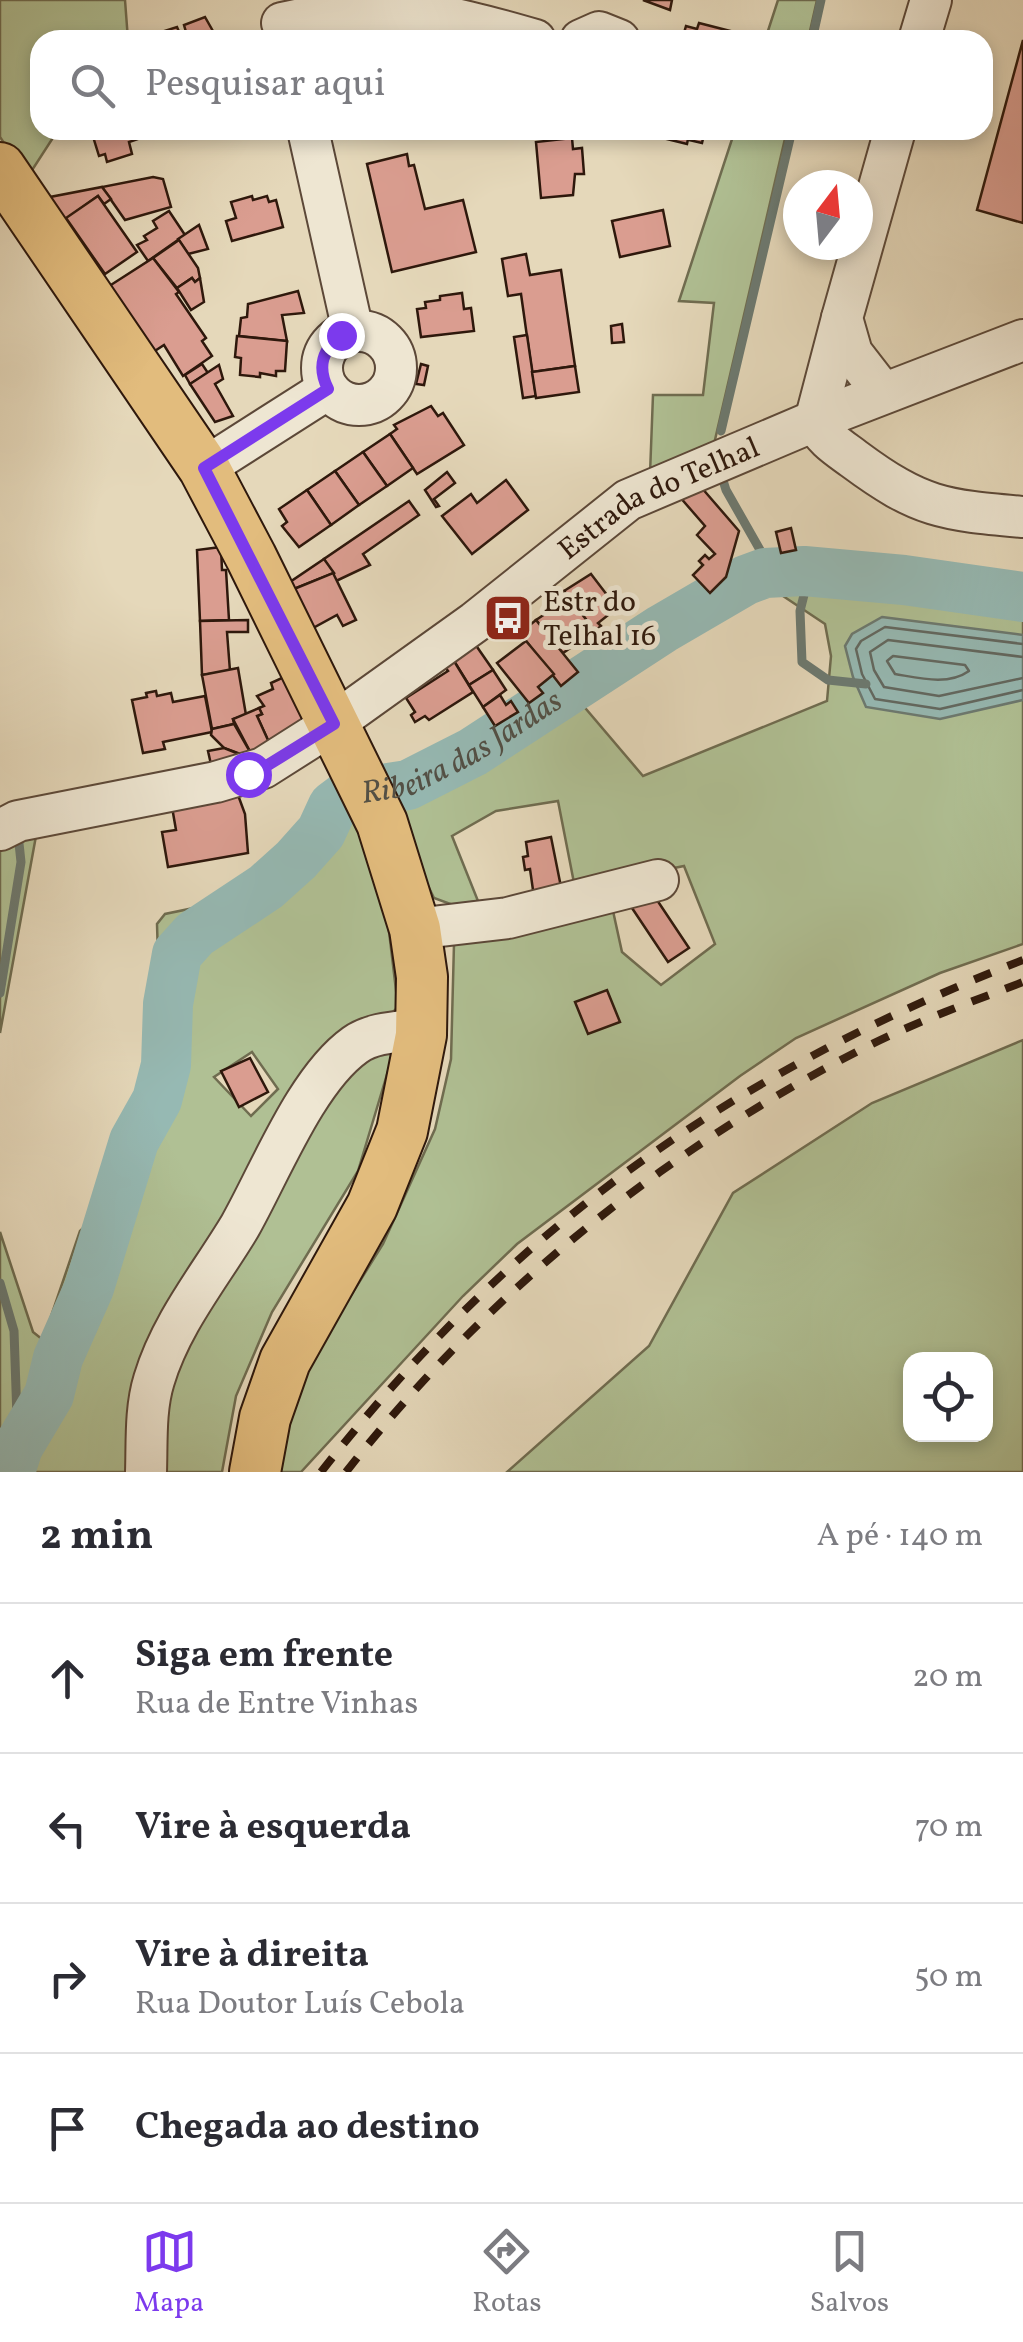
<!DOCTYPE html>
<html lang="pt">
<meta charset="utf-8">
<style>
body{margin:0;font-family:Vollkorn,serif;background:#f7f7f7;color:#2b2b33}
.controls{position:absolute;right:30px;bottom:30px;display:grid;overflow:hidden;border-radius:20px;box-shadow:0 5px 15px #0003}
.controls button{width:90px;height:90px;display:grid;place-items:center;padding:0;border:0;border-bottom:2px solid #e1e1e2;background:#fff;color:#2b2b33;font:50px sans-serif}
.compass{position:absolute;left:783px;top:170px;width:90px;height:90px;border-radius:50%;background:#fff;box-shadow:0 5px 15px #0003;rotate:16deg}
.stop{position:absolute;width:30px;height:30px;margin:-22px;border:8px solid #7c3aed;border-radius:50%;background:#fff}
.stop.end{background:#7c3aed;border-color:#fff;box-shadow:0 2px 10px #0008}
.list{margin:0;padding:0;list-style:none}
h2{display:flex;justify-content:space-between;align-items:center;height:130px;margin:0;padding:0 40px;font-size:42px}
h2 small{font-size:32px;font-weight:400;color:#7c7c81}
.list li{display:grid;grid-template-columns:65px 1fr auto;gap:30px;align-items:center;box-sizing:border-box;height:150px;padding:0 40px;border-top:2px solid #e1e1e2}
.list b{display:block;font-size:38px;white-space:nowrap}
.list p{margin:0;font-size:32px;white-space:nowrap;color:#7c7c81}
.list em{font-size:32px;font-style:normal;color:#7c7c81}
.icon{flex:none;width:55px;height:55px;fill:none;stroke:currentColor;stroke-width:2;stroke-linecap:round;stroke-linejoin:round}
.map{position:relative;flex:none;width:1023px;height:1472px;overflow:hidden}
.search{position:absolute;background:#fff;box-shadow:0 5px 15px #0003;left:30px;right:30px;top:30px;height:110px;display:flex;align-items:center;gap:25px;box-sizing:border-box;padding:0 35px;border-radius:30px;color:#7c7c81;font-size:38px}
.sheet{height:730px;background:#fff}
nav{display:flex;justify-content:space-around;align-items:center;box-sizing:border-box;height:140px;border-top:2px solid #e1e1e2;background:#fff;font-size:28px;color:#7c7c81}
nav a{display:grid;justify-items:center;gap:5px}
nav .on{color:#7c3aed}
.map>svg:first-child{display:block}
.green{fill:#b0c094;stroke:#6f6c50;stroke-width:2.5;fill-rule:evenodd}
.water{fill:#96b9b3;stroke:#6c7970;stroke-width:2.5}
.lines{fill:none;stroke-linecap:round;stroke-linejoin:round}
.shore{stroke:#626860;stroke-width:2.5}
.stream{stroke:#6c7970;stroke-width:9}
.river{stroke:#96b9b3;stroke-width:50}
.building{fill:#da9d90;stroke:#2e180c;stroke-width:2.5}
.minor-casing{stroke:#5c4838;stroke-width:44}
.major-casing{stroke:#2e180c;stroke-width:54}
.minor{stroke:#eee6d2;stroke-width:40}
.major{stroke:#e2bc7d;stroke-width:50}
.rail{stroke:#2e180c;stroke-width:8;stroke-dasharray:18 18;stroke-linecap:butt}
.route{stroke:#7c3aed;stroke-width:12}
.labels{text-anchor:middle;stroke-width:10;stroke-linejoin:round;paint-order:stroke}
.street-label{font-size:30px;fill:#2e180c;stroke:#eee6d2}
.poi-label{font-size:30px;fill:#2e180c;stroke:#eee6d2;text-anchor:start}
.water-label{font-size:32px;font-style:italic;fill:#525046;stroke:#eee6d2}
</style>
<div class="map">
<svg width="1023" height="1472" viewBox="0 0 1023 1472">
<rect width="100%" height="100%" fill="#e5d8ba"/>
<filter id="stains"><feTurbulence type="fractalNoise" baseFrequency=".002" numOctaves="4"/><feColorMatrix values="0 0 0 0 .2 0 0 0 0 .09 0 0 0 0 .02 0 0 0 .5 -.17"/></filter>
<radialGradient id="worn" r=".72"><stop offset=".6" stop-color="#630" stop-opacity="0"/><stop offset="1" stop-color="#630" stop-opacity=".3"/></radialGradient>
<g class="green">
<path d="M0,0H125L128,40H40V130H58L27,178L0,137Z"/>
<path d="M778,0H817L808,40H765Z"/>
<path d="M735,130H787L711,457L650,474L653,395H703L714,303L679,301Z"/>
<path d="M814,562L1023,585V944L940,973L796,1038L740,1076L517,1244L463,1296L301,1472H278L284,1436L300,1388L320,1345L383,1244L435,1129L451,1059L454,944L613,911L622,952L661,985L715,944L684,866L575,888L558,801L496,811L452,836L478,901L453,905L434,898L374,775L407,772L458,746L746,570ZM771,588L825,624L831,656L827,701L643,776L581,703Z"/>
<path d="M340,772L388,923L398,1007L386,1019L321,1057L131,1472H0V1232L33,1332L43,1340L80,1231L102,1210L143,1095L159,992L157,924L165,914L208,905L265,864ZM252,1052L278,1089L251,1116L214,1077Z"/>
<path d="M36,836L0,1033V849Z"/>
<path d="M1023,1040V1472H507L649,1346L733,1193L872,1103ZM910,1360H986V1434H910Z"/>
<path d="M394,1051L358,1171L272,1312L236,1396L222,1472H156L169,1381L337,1079L358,1058Z"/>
</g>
<path class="water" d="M882,617L1023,635V700L940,719L866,707L853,677L845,646L852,634Z"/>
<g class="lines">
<g class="shore">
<path d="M1023,644L885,627L861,641L856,649L862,674L875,699L940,709L1023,690"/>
<path d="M893,656L965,665L969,671C948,686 919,678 895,674L887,661Z"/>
<path d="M1023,657L888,640L870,652L874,670L884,687L939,696L1023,678"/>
</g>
<g class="stream">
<path d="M812,40L821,0"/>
<path d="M721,431L792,130"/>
<path d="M721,474L726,490L772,571"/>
<path d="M810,571L800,611L802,662L828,680L866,684"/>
<path d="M0,993L21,862L18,834"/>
<path d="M0,1283L14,1331L18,1447"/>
</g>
<path class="river" id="s1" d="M10,1472L18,1447L49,1395L58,1358L89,1288L134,1141L157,1100L166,1065L168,1004L177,954L195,934L266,887L296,860L321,832L333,806L349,794L408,785L473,752L662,629L746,580L765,573L804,571L904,580L1023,597"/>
</g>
<g class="building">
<path d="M643,0H672L670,10Z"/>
<path d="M205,17L218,40H160L158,33L177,27L180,34L186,32L184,25Z"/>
<path d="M699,23L734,32L732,40H682L686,26L697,29Z"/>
<path d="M1023,40V223L977,210Z"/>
<path d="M91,130H135L138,139L129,142L132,154L107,162L105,154L99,156Z"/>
<path d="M192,130H232L202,138L201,133L193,135Z"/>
<path d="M473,130H511L508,138L472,135Z"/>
<path d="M669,130H705L702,143L689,140V134L687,144L667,139Z"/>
<path d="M572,138L573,149L582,148L584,174H575L573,195L541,198L536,142Z"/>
<path d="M407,154L409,166L414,165L425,209L463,200L476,252L392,272L367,164Z"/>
<path d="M153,177L163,179L171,207L125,220L102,187Z"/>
<path d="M102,187L111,199L104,204L98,196L58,225L43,202L50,197Z"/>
<path d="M98,196L137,252L105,274L66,218Z"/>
<path d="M252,196L253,200L267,196L269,202L276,200L283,227L232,241L226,221L236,218L231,202Z"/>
<path d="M663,210L670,246L620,257L612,221Z"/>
<path d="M169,211L185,235L148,261L137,245L147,240L144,236L157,228L153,221Z"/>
<path d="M199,225L208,249L188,254L178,239Z"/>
<path d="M179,240L198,268L200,278L195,282L192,278L177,288L153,258Z"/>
<path d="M526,254L530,275L561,270L575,366L532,372L521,294L508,296L502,259Z"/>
<path d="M153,258L179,292L176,294L206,338L202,341L212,356L183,376L164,345L147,356L103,290Z"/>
<path d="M192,278L195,282L200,278L204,302L191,310L177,288Z"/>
<path d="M298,291L304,313L282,315L287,341L239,336L241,318L247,317L248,304Z"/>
<path d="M462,293L464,309L471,308L474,331L421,337L417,309L426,308L425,302L440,300V296Z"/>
<path d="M622,324L624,342L612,343L611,326Z"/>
<path d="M527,335L536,396L523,398L514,337Z"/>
<path d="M237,336L287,341L285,371H276V376L260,373V377L240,375L241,358L235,357Z"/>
<path d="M202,364L208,373L190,384L185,375Z"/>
<path d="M421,364L428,366L424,385L416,384Z"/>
<path d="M219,365L223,379L215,384L233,416L215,422L190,384Z"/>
<path d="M575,366L579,392L536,398L532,372Z"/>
<path d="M431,406L438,416L443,413L464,445L417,474L390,434L397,429L394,425Z"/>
<path d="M390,434L413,468L387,486L363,452Z"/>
<path d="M363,452L387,486L359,505L335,471Z"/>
<path d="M335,471L359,505L331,525L307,490Z"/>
<path d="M447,472L455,483L434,499L439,506L436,507L425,490Z"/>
<path d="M506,480L528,510L472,554L442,516L471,494L477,503Z"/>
<path d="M701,487L739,531L726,577L710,593L693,575L703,565L699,561L705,555L709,559L715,554L697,535L705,526L679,496Z"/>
<path d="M307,490L331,525L299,547L282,526L287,522L279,509Z"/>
<path d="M409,501L419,515L363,554L370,565L336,581L324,559Z"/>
<path d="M791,528L796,550L781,553L776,532Z"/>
<path d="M221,547L222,570H226L229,620L200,621L197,550Z"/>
<path d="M324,559L334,573L294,589L290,582Z"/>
<path d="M333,573L356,620L343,626L337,615L313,628L294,589Z"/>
<path d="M591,574L617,608L598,623L601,626L595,631L564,591Z"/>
<path d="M564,591L595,631L563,653L536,620L548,612L544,607Z"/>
<path d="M248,620V632H227L230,671L202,675L200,621Z"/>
<path d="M536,620L578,672L561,686L520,633Z"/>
<path d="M526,641L554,674L538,687L543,693L529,703L497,663Z"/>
<path d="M475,644L493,670L469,685L454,661Z"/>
<path d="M454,661L473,692L429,720L425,716L415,722L411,715L415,712L406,698L448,671L445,667Z"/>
<path d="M238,668L246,715L233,719L234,724L212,729L202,675Z"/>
<path d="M493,670L506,690L483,707L469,685Z"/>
<path d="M284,677L315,722L272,749L257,716L262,714L259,708L264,706L257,696L273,689L271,683Z"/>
<path d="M156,691L157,696L171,693L173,702L205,696L212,732L163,742L165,749L143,753L132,700L147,697L146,693Z"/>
<path d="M500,695L506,705L511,701L518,712L495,726L483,707Z"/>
<path d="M259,708L262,714L257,716L272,749L254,759L233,719Z"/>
<path d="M234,724L254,759L224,748L211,735L212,729Z"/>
<path d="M224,748L234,752L252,760L212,769L208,751Z"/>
<path d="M238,795L245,814L248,853L168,867L162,832L176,830L172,807Z"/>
<path d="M551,837L562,892L534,897L530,869L525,870L523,857L528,856L526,842Z"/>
<path d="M651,891L689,948L668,962L630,905Z"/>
<path d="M607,990L620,1022L588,1034L575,1002Z"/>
<path d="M250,1058L268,1092L239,1107L221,1071Z"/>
</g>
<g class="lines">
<g class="minor-casing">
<g id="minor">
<path d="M282,23C386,0 435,11 535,40"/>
<path d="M581,40L599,32L619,40"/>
<path d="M919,40L931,0"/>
<path d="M308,130L353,331"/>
<path d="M842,318L815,421C824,439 838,447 854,459C920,508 943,510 1023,517"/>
<circle cx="359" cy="368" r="37"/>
<path d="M883,393L852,353L842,318L895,130"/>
<path d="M204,468L328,389"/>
<path id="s2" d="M0,830L18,821L216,782L263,768L334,723L475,622L628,500L826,416L1023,340"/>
<path d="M415,929L508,918L658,880"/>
<path d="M146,1472C147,1442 145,1409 154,1380C171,1323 210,1276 240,1226C270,1173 306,1080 355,1045C373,1032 399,1032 421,1029"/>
</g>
</g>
<g class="major-casing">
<path id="major" d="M0,168L204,468L251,557L382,823L415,929L422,977L421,1035L402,1131L372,1206L285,1361L265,1418L255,1472"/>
</g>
<use href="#minor" class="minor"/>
<use href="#major" class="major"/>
<g class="rail">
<path d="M321,1472C516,1224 730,1074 1023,960"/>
<path d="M346,1472C486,1293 666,1148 868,1046C918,1021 971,1002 1023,982"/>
</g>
</g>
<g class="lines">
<path class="route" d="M248,774L263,768L334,724L204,468L328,389C317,367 322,350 341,335"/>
</g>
<defs>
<g id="bus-square" transform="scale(2.5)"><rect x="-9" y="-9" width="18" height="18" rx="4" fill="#8f2418" stroke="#eee6d2"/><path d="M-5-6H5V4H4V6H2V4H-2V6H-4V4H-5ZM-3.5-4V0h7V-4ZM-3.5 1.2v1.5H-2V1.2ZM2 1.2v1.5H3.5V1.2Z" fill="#fff"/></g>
</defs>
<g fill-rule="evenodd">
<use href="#bus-square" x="508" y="618"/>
</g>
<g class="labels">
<g class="street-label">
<text dy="10" stroke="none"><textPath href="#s2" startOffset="752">Estrada do Telhal</textPath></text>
</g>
<g class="poi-label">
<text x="543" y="611">Estr do<tspan x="543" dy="34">Telhal 16</tspan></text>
</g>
<g class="water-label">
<text dy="11" stroke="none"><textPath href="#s1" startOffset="912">Ribeira das Jardas</textPath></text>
</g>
</g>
<rect width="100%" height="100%" filter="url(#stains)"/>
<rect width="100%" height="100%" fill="url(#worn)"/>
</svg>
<div class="controls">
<button><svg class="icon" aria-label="locate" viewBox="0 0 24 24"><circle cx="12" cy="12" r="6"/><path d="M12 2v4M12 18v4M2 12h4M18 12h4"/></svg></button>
</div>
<svg class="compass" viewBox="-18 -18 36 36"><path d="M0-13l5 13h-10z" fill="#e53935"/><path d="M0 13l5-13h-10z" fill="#7c7c81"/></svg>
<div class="stop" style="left:248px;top:774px"></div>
<div class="stop end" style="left:341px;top:335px"></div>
<div class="search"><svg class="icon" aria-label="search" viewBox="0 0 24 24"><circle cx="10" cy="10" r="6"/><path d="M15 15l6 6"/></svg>Pesquisar aqui</div>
</div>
<section class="sheet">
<h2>2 min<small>A pé · 140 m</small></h2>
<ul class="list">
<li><svg class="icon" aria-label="ahead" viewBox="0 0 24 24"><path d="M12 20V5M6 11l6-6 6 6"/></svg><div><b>Siga em frente</b><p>Rua de Entre Vinhas</p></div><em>20 m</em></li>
<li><svg class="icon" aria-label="left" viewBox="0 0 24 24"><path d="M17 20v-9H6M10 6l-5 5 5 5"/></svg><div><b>Vire à esquerda</b></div><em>70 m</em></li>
<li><svg class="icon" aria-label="right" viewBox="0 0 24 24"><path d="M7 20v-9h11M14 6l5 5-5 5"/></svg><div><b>Vire à direita</b><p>Rua Doutor Luís Cebola</p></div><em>50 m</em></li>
<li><svg class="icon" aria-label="arrive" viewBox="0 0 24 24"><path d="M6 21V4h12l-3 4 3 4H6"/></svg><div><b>Chegada ao destino</b></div></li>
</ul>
</section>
<nav>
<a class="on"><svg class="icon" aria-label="map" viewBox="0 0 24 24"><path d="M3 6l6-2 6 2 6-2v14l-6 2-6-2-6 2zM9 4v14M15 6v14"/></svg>Mapa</a>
<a><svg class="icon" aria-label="directions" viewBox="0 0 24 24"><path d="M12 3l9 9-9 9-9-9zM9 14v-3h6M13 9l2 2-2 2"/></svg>Rotas</a>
<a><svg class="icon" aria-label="saved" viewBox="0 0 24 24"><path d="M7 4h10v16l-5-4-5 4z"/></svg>Salvos</a>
</nav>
